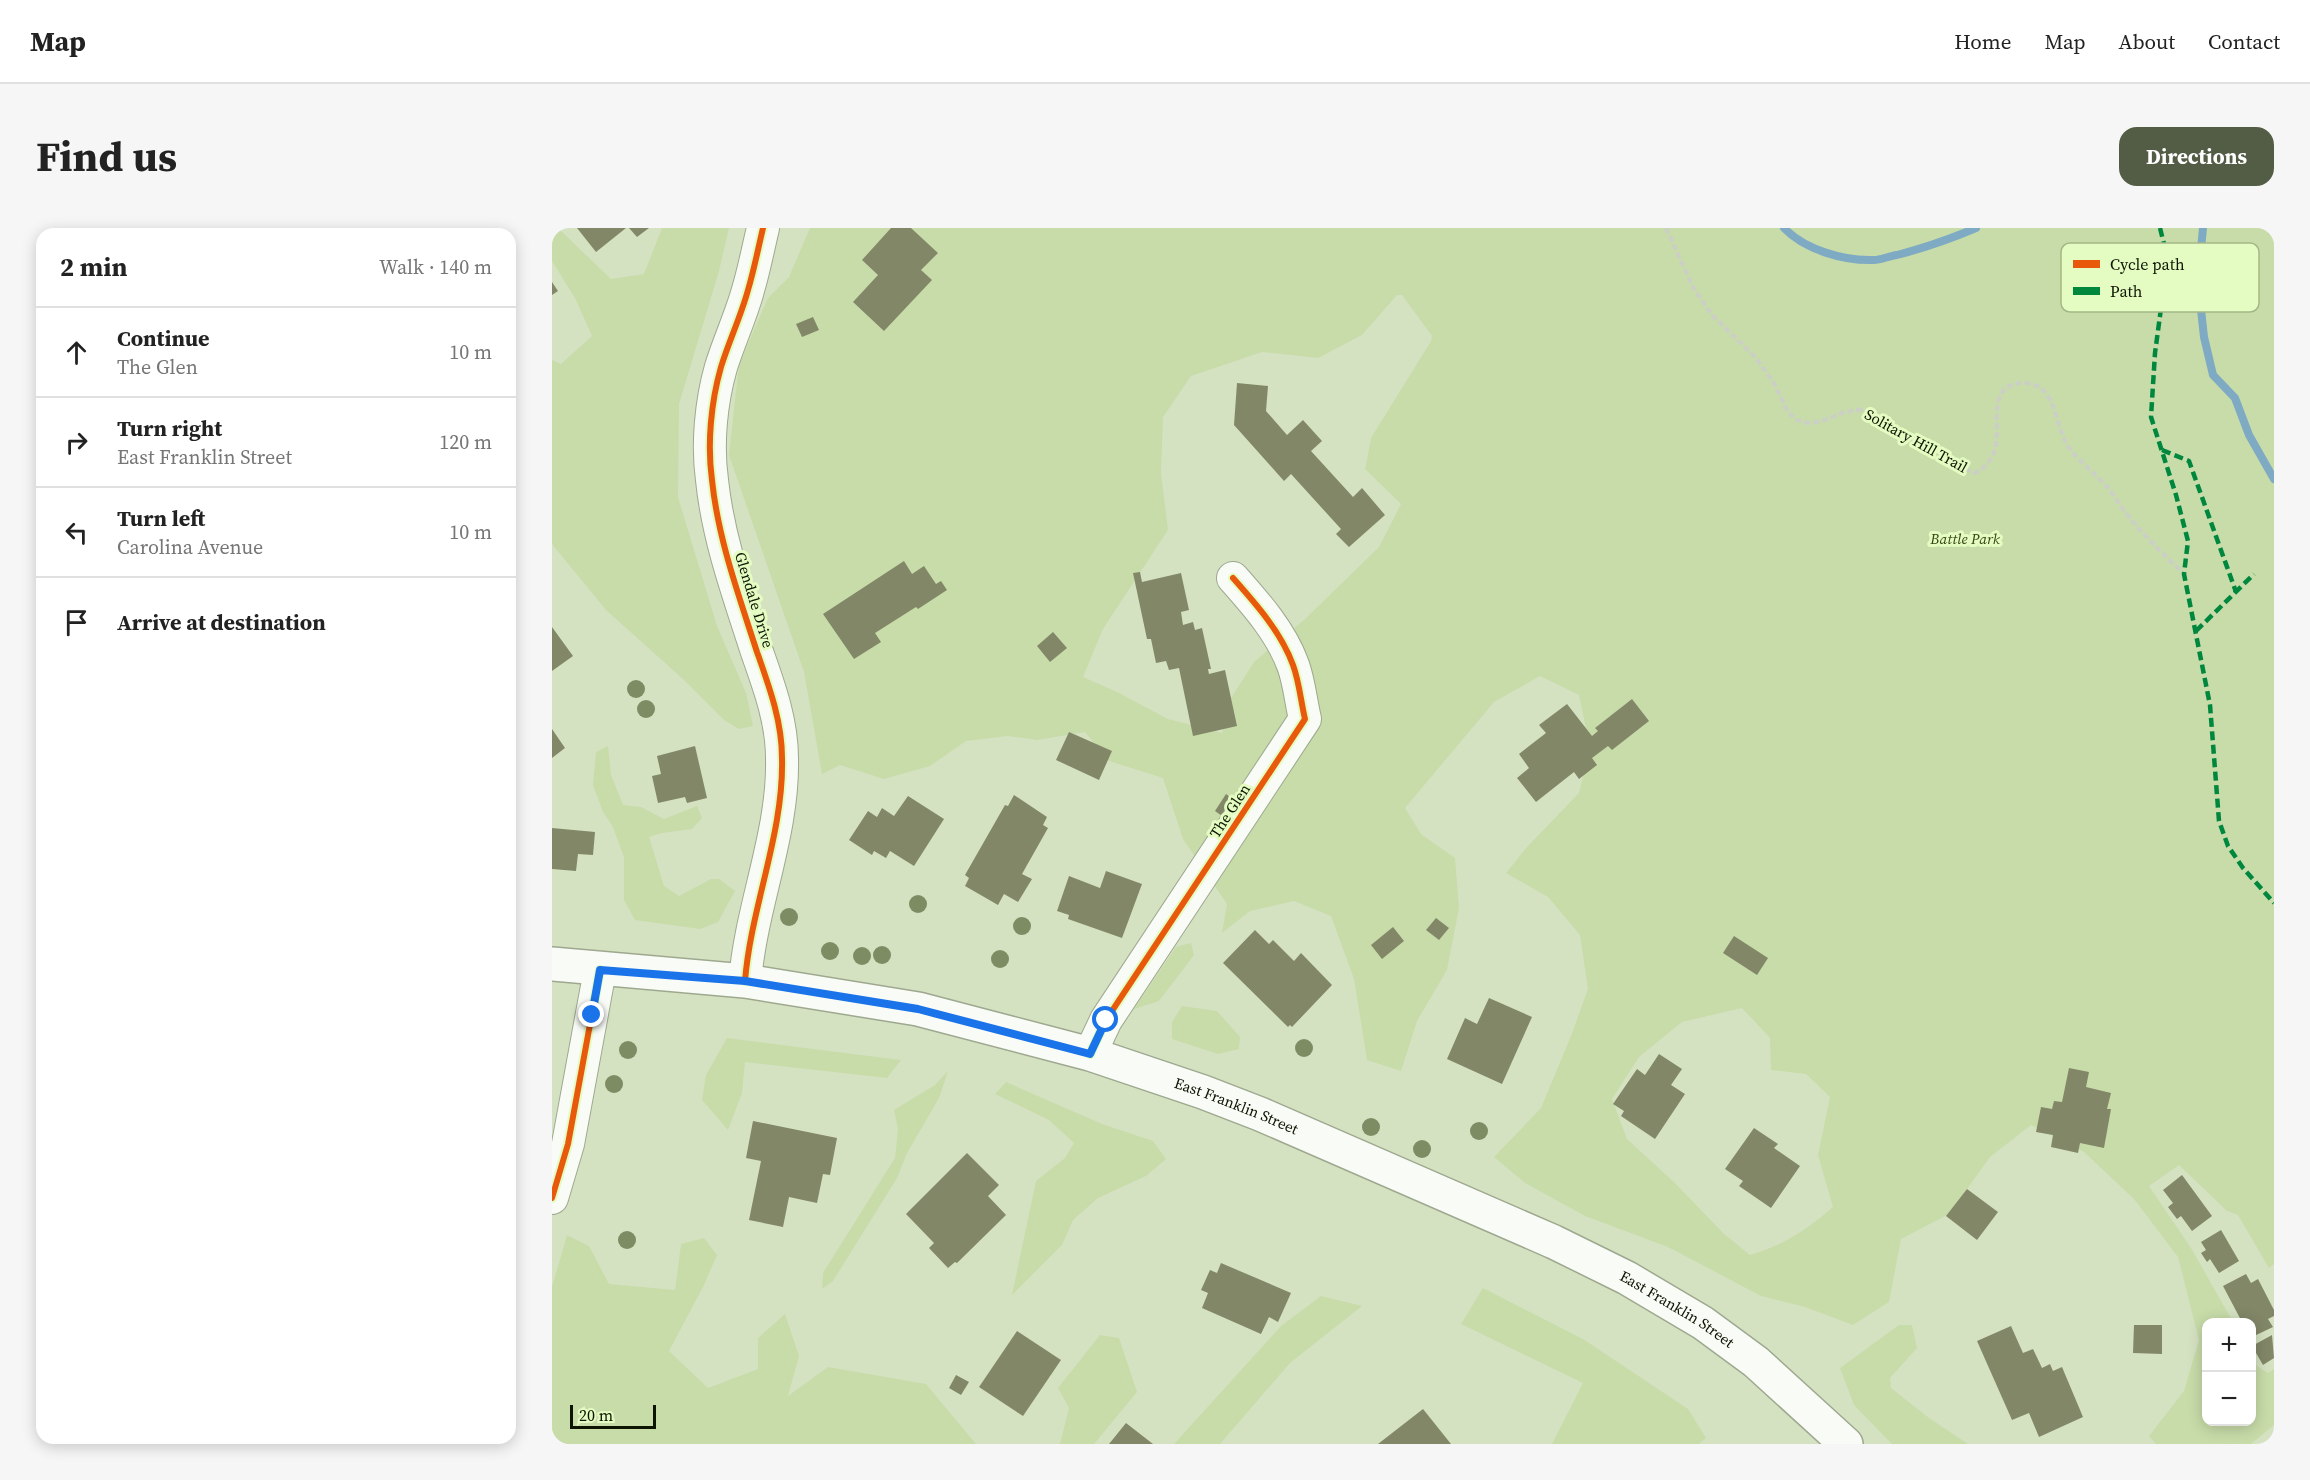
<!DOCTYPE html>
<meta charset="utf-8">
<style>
body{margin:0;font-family:"Source Serif 4",serif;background:#f6f6f6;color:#222}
.controls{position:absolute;right:18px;bottom:18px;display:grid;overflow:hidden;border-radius:12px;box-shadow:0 3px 15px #0003}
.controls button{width:54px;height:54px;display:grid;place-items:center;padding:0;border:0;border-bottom:2px solid #e0e0e0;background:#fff;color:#222;font:30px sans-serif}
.scale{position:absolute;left:18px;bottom:15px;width:86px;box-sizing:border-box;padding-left:6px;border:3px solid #0d1402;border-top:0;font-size:16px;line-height:21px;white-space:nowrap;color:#0d1402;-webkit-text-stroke:4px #e4fcc2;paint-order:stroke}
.stop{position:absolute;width:18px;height:18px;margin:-14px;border:4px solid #1a73e8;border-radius:50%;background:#fff}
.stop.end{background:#1a73e8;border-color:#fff;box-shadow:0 2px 6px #0008}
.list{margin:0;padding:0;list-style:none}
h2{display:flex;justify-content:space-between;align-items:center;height:78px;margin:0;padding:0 24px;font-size:26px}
h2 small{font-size:20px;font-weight:400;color:#767676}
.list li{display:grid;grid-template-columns:39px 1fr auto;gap:18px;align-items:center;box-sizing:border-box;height:90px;padding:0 24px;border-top:2px solid #e0e0e0}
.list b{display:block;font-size:22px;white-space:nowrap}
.list p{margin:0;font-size:20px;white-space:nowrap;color:#767676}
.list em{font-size:20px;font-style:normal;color:#767676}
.icon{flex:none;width:33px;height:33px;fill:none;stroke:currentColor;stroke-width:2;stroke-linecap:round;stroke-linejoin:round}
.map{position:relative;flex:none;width:1722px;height:1216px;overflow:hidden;border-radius:18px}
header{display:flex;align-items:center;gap:36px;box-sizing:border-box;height:84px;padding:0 30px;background:#fff;border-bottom:2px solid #e0e0e0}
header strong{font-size:28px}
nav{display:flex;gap:33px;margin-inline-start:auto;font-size:21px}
.intro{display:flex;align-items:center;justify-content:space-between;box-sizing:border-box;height:144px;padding:0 36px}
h1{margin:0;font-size:42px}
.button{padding:15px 27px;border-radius:18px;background:#535c45;color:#fff;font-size:21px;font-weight:700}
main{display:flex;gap:36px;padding:0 36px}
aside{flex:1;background:#fff;border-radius:18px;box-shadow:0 3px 15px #0003}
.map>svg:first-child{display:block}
.green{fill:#c8dca9;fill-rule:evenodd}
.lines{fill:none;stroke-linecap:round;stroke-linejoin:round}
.stream{stroke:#7faac3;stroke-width:8}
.building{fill:#828768}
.minor-casing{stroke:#9ea88f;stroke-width:34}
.secondary-casing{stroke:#9ea88f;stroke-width:36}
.path{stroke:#cbcfc5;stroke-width:4;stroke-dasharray:6 3;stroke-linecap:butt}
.minor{stroke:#f9fbf6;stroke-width:32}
.secondary{stroke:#f9fbf6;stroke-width:33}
.quiet{stroke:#00873e;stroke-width:4.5;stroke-dasharray:9 4.5;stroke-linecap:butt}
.cycleway-casing{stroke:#e4fcc2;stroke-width:10}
.cycleway{stroke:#e8590c;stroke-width:6}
.tree{fill:#7d8c63}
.route{stroke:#1a73e8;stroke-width:8}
.labels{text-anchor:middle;stroke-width:6;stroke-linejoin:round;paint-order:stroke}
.street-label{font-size:15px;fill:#0d1402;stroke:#e4fcc2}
.park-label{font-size:15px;font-style:italic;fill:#354515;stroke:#e4fcc2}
.key{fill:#e4fcc2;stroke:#a4b688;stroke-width:1.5}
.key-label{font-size:16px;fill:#0d1402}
</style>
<header>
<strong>Map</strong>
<nav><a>Home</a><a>Map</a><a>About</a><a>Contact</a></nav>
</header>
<div class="intro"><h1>Find us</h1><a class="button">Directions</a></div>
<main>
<aside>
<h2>2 min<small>Walk · 140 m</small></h2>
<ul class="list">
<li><svg class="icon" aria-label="ahead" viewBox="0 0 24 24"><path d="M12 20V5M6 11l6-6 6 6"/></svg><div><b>Continue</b><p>The Glen</p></div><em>10 m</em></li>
<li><svg class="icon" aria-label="right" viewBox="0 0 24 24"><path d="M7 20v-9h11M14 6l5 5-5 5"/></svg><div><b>Turn right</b><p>East Franklin Street</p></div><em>120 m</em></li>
<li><svg class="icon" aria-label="left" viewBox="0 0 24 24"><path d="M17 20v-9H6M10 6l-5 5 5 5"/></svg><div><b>Turn left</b><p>Carolina Avenue</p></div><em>10 m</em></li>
<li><svg class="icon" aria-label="arrive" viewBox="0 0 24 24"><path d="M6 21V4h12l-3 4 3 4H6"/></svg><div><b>Arrive at destination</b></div></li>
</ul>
</aside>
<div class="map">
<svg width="1722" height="1216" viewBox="0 0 1722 1216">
<rect width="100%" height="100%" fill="#d5e2c2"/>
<g class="green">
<path d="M110,0H177L167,43L127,176L126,269L165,398L194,465L201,498L187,501L172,492L131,451L54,382L0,316V132L9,136L40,108L23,70L0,33V2L7,1L59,51L92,46Z"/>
<path d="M258,0H1722V1036L1717,1040L1686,987L1675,983L1627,937L1597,958L1639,1020L1681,1094H1654V1194H1700V1127L1705,1138L1716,1145L1722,1141V1197L1699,1216H1604L1597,1208L1632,1163L1647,1112L1626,1029L1582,971L1532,924L1479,897L1438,929L1397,986L1349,1011L1337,1074L1301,1097L1253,1079L1209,1068L1116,1019L1033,988L973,955L942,929L989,880L1019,808L1036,761L1028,707L996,669L954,645L975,619L1027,565L1038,520L1027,467L988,448L942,474L853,580L869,606L903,630L907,680L895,742L865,793L849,843L815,832L802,751L779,688L742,673L698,683L670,705L675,676L631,611L611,550L557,533L533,504L485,512L456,508L414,513L378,538L332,551L288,537L270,546L252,444L177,227L187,136L216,70L237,49ZM845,67H850L880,108L879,113L819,210L813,241L849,276L827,319L753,391L702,434L679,470L670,505L616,491L567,465L531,449L551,401L616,302L609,245L611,189L639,148L710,124L766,130L810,107ZM1190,780L1218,810L1219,842L1254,846L1278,869L1266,927L1281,979C1256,1001 1230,1018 1198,1027L1171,1005L1124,956L1075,911L1060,871L1087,829L1130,794Z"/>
<path d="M56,518L59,547L71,577L89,579L112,591L145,578L150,590L140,601L110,605L97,609L112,658L127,668L159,651H167L183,663L166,694L148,701L83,692L72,672V629L60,597L51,584L41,557L44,524Z"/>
<path d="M639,715L642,727L607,773L582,781L624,719Z"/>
<path d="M630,778L665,783L688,809L687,821L666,826L620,811V794Z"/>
<path d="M175,810L349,832L335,850L193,834L190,865L176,902L150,872L154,847Z"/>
<path d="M396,843L387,870L355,925L345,950L281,1053L270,1061L271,1045L343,930L346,901L342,882L383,857Z"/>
<path d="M454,854L550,896L601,913L614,931L594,948L546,970L521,992L510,1017L460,1067L484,953L513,930L522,915L497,892L443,866Z"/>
<path d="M15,1007L37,1018L57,1056L123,1062L129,1016L152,1010L165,1027L151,1059L117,1123L156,1160L206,1141V1110L233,1086L247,1128L236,1168L276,1139L374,1156L424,1216H0V1059Z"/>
<path d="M931,1060L1031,1111L1136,1181L1154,1210L1147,1216H1000L1031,1155L909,1096Z"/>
<path d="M769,1068L810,1078L738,1135L668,1216H622L729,1098Z"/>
<path d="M1347,1097H1360L1365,1120L1338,1150L1339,1160L1377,1190L1416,1216H1340L1302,1177L1288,1140Z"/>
<path d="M548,1107L567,1110L585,1164L542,1216H508L517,1180L506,1160Z"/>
</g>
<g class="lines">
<g class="stream">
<path d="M1232,0C1253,22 1292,33 1322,32C1329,32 1337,28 1345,27C1372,20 1398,11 1424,0"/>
<path d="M1651,0L1646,54L1652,109L1661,147L1683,170L1697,207L1722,251"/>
</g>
</g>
<g class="building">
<path d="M25,0H74L44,24Z"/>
<path d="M77,0H97L85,9Z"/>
<path d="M339,0H359L386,25L369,42L380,52L332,103L301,74L326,47L310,32Z"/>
<path d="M0,54L6,63L0,67Z"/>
<path d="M261,89L267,102L250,109L244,96Z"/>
<path d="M685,155L716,158L714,183L735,207L751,192L770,213L759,223L801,269L810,260L833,287L797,319L784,306L789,301L739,246L732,253L682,197Z"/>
<path d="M352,333L360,346L372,338L384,356L389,353L395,362L366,381L364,379L323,405L329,414L302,431L271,386Z"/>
<path d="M588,344L590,354L629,345L637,382L629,384L631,397L641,394L643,402L650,400L659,441H656L657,446L673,442L685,498L641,508L627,440L617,442L614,433L604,435L599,411H595L581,345Z"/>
<path d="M0,399L21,428L0,443Z"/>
<path d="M501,404L515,420L498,434L485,418Z"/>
<path d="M1080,471L1097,493L1060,522L1056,518L1040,530L1045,537L1027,551L1022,544L984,574L965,550L977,540L967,526L994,505L987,497L1015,476L1040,508L1046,503L1043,500Z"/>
<path d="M0,501L13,520L0,530Z"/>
<path d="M517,504L560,523L547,552L504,532Z"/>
<path d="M143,518L155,570L135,575L133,569L106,575L100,548L109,546L105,528Z"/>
<path d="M674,566L681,571L670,588L663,583Z"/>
<path d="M462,567L495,589L491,597L496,600L470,646L480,651L466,674L452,666L446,677L413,658L417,650L413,647L453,577L456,578Z"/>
<path d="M356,568L392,591L362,638L338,623L334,630L322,623L320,627L297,612L316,583L325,589L330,580L342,588Z"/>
<path d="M0,600L43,604L41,627L26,626L24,643L0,641Z"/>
<path d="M554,643L590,656L570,710L516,691L517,687L505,683L517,648L548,660Z"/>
<path d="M884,690L897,700L887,712L874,702Z"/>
<path d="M841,699L852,713L830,731L819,717Z"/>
<path d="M703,702L717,716L721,712L742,733L749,725L780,757L740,799L738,797L736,799L671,735Z"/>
<path d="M1182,708L1216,730L1205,747L1171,725Z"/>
<path d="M937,770L980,789L950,856L895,831L913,790L925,796Z"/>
<path d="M1107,826L1130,841L1119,857L1133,866L1103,911L1069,888L1072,883L1061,876L1085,841L1093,847Z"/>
<path d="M1517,840L1537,844L1534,859L1559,865L1555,881H1559L1552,920L1528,915L1526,925L1499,919L1501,907L1484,904L1489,879L1500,881L1502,873L1510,874Z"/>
<path d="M201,893L285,910L278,947L271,946L265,975L237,969L231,999L197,992L209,933L194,930Z"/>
<path d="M1202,900L1226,916L1222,920L1248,938L1219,980L1187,958L1191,953L1173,941Z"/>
<path d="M415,925L447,957L436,968L454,987L405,1035L403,1034L396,1040L377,1020L382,1015L354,986Z"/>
<path d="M1630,947L1660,988L1640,1003L1629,988L1625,991L1616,979L1621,975L1611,962Z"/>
<path d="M1415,961L1446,984L1425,1012L1394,988Z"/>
<path d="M1669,1002L1687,1033L1667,1045L1658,1031L1655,1034L1649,1025L1654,1022L1649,1014Z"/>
<path d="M669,1035L739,1065L726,1094L717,1089L709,1106L650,1080L656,1065L649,1062L658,1042L665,1045Z"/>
<path d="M1694,1046L1699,1055L1706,1051L1722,1082V1088L1716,1091L1721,1099L1700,1109V1094H1690L1671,1058Z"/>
<path d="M1582,1097H1610V1126L1581,1125Z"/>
<path d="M1459,1098L1471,1125L1481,1121L1490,1140L1498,1136L1501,1143L1510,1139L1531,1189L1487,1209L1477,1185L1460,1192L1425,1113Z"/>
<path d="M465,1103L509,1132L471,1188L427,1159Z"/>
<path d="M1720,1107L1722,1130L1711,1137L1700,1118Z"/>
<path d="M404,1147L417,1154L409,1167L397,1160Z"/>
<path d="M871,1181L899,1216H826Z"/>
<path d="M574,1195L601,1216H557Z"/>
</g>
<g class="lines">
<g class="minor-casing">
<g id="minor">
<path d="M193,753C199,678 232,605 230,530C230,493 217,458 205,424C187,368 166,311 160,252C155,216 159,174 169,139C177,113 189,88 196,62C202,42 206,21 211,0"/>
<path d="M538,826L554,792L753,491C749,474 747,453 741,437C729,404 704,376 681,350"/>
<path d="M0,970L16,916L48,742"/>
</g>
</g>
<g class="secondary-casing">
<g id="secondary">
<path id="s1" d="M0,736L193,753L366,781L538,826L651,864L708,886L1002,1014L1075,1050L1151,1095L1204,1134L1294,1216"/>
</g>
</g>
<path class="path" d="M1114,0L1141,59L1159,86L1204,130L1223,157L1236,184L1245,192L1256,195L1270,193L1293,184L1312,181L1332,192L1348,206L1383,222L1408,239L1423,245C1462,225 1432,179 1454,160C1464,152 1484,154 1492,163C1506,179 1505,204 1518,221C1529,235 1545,247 1556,260C1564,270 1570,281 1578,290C1594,310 1613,328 1632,346"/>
<use href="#minor" class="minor"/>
<use href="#secondary" class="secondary"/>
<g class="quiet">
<path d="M1608,0L1613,20L1612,58L1603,125L1599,189L1624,267L1636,313L1632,346L1658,477L1667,593L1676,618L1691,640L1722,675"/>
<path d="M1610,222L1637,233L1684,364"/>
<path d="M1644,403L1702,346"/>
</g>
<g class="cycleway-casing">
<g id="cycleway">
<path d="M193,753C199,678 232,605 230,530C230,493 217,458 205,424C187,368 166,311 160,252C155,216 159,174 169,139C177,113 189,88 196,62C202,42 206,21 211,0"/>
<path d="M538,826L554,792L753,491C749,474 747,453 741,437C729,404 704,376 681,350"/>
<path d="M0,970L16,916L48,742"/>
</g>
</g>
<use href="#cycleway" class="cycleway"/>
</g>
<g class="tree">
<circle cx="84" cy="461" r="9"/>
<circle cx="94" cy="481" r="9"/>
<circle cx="366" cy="676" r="9"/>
<circle cx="237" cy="689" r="9"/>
<circle cx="470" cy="698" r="9"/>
<circle cx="278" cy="723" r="9"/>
<circle cx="330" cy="727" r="9"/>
<circle cx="310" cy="728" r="9"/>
<circle cx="448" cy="731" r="9"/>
<circle cx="752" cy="820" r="9"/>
<circle cx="76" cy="822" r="9"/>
<circle cx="62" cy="856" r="9"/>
<circle cx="819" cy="899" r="9"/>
<circle cx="927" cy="903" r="9"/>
<circle cx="870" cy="921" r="9"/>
<circle cx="75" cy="1012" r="9"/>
</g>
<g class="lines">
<path class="route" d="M40,787L48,742L193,753L366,781L538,826L554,792"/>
</g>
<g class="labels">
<g class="street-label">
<text transform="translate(1364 213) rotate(29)" y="5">Solitary Hill Trail</text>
<text transform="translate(202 372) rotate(73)" y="5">Glendale Drive</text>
<text transform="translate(678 583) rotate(-57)" y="5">The Glen</text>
<text dy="5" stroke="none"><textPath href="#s1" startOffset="702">East Franklin Street</textPath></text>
<text dy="5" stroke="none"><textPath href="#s1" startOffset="1188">East Franklin Street</textPath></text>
</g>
<g class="park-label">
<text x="1413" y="316">Battle Park</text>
</g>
</g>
<rect x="1509" y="15" width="198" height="69" rx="9" class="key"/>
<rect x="1521" y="32" width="27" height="8" fill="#e8590c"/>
<rect x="1521" y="59" width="27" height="8" fill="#00873e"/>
<g class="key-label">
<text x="1558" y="42">Cycle path</text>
<text x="1558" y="69">Path</text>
</g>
</svg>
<div class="controls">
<button>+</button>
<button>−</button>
</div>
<div class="scale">20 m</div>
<div class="stop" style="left:554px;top:792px"></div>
<div class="stop end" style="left:40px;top:787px"></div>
</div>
</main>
